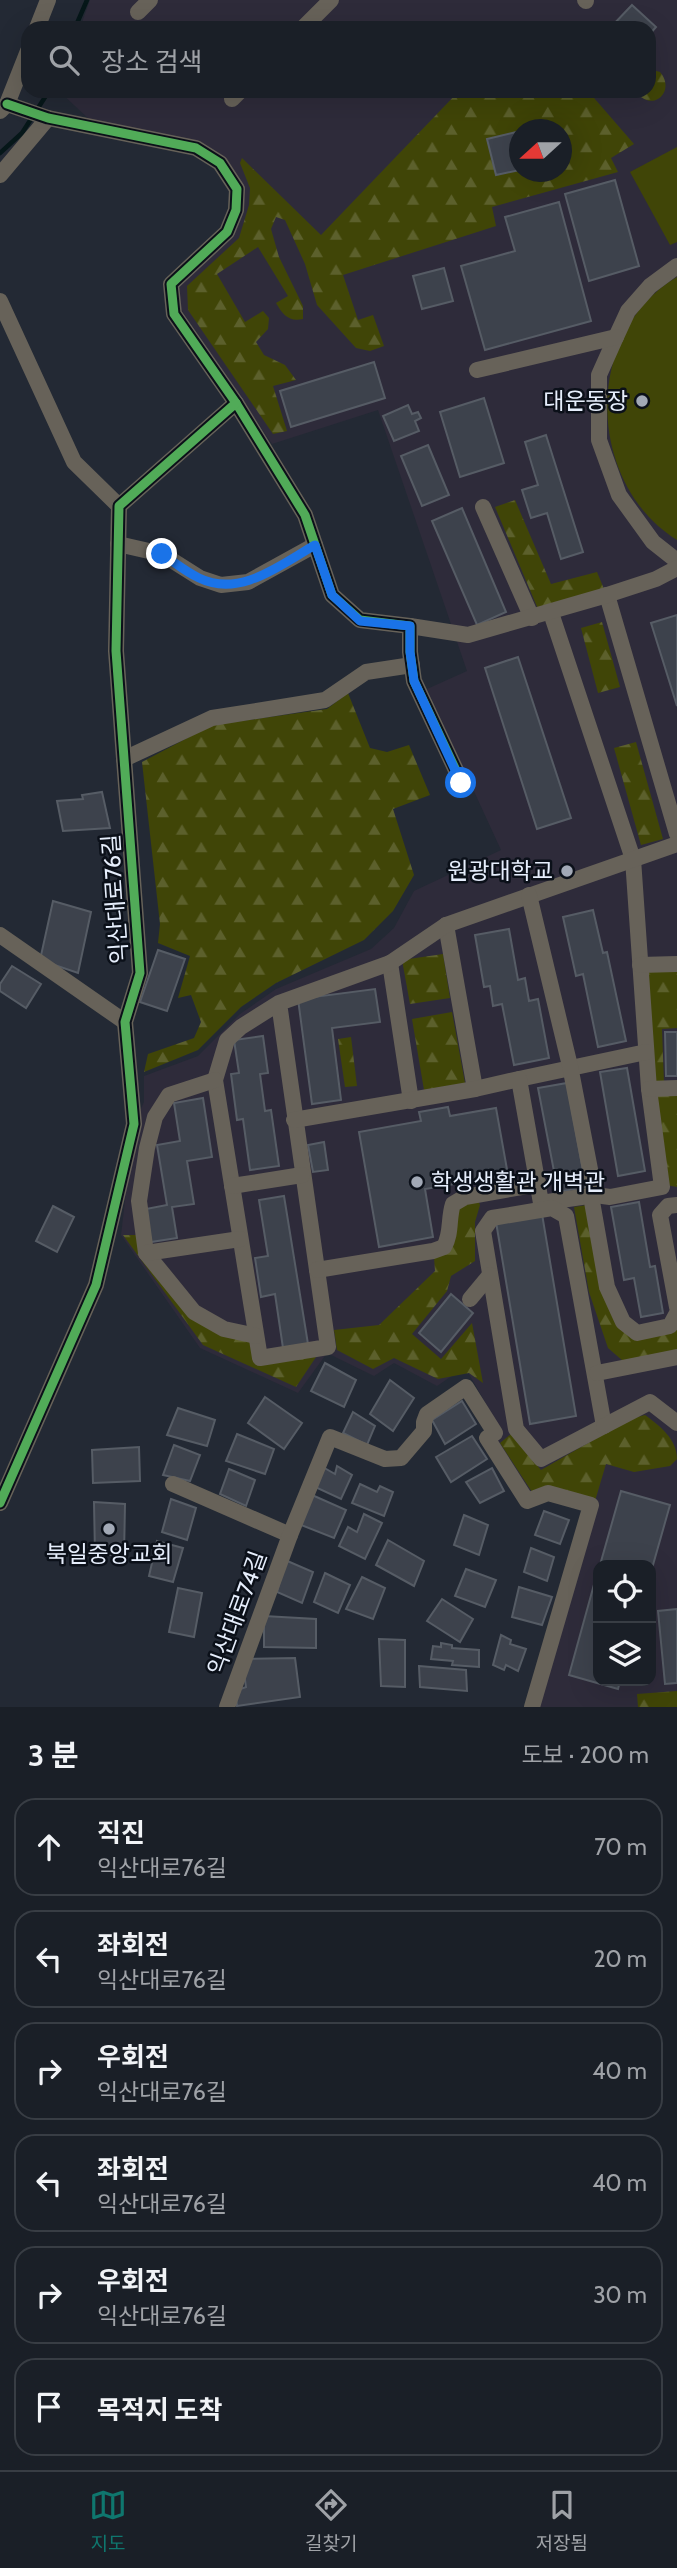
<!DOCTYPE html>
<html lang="ko">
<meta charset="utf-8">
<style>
body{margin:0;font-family:Cabin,"Noto Sans KR",sans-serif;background:#23272f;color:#f1f3f6}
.controls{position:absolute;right:21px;bottom:21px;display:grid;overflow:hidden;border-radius:14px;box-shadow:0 7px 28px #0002}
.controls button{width:63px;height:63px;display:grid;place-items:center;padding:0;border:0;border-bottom:2px solid #383d44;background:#1a1f27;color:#f1f3f6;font:35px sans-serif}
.compass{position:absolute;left:509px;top:119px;width:63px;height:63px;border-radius:50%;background:#1a1f27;box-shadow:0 7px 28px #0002;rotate:249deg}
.stop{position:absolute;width:21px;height:21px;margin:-16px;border:5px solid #1a73e8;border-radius:50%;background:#fff}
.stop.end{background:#1a73e8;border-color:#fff;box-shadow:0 2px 7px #0008}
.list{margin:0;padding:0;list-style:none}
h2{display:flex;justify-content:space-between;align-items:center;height:91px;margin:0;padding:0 28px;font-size:30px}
h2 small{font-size:23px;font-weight:400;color:#9fa2a7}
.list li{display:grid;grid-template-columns:46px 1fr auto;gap:21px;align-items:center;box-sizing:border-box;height:98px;margin:0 14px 14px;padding:0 14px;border:2px solid #383d44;border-radius:21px}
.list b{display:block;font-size:26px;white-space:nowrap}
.list p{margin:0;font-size:23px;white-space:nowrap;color:#9fa2a7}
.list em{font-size:23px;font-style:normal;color:#9fa2a7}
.icon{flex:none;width:38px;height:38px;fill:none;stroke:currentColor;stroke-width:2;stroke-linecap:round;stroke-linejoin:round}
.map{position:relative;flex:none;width:677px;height:1707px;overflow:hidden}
.search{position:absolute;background:#1a1f27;box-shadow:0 7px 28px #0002;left:21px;right:21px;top:21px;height:77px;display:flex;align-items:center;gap:18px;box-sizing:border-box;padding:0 24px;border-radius:21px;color:#9fa2a7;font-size:26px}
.sheet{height:763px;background:#1a1f27}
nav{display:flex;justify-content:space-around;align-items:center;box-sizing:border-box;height:98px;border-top:2px solid #383d44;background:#1a1f27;font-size:19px;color:#9fa2a7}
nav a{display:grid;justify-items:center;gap:4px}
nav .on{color:#0f766e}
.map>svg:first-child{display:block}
.education{fill:#2e2b3a;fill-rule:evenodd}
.forest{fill:url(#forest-firs);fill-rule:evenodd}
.pitch{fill:#404507}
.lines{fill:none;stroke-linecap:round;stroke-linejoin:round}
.stream{stroke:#061719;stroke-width:4.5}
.building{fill:#3d424c;stroke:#565c65;stroke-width:2}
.minor{stroke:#676259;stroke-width:16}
.cycleway-casing{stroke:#0b1019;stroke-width:13}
.cycleway{stroke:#51ab58;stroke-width:9}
.route{stroke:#1a73e8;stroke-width:9}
.poi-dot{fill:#a2a9b6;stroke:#0b1019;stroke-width:2.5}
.labels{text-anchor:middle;stroke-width:5;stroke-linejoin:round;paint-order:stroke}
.poi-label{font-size:23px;fill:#e6eefc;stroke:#0b1019;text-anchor:end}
.street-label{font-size:23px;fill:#e6eefc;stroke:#0b1019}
</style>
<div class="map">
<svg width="677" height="1707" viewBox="0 0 677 1707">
<defs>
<pattern id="forest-firs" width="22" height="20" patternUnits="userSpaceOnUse" patternTransform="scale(1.75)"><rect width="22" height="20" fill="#404507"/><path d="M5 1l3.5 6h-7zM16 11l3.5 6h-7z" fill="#5c602c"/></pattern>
</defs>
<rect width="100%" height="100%" fill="#232934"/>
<path class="education" d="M90,0H677V1707H533L594,1501L528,1497L492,1439L502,1432L465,1367L437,1386L394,1363L374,1376L327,1353L298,1393L200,1348L121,1235L134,1124L144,1102V1076L198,1056L240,1014L276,989L371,949L394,928L414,891L501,850L427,689L467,671L378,410L272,444L181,309L179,287L234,236L242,189L226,161L91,121L59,91H649V28H80ZM520,130H562V172H520ZM598,1565H651V1681H598Z"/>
<g class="forest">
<path d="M649,69L660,72C677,92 651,114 636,91H649Z"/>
<path d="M459,91H588L634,144L611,158L618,172L492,207L496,226L343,275L358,320L373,315L384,346L370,351L356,348L317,305L305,264L285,220L276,217L271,229L279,257L303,306V319C289,322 283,315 276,303L288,296L258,247L217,274L245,322L263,311L269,318L268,329L256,342L264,355L285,365L296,380L273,386L287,431L273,434L188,310L187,286L239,238L249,205L250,188L240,163L242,158L321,235ZM520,130H562V172H520Z"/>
<path d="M515,500L551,584L597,572L604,589L538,609L495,507Z"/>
<path d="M602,622L620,687L598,693L581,628Z"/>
<path d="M348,693L370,748L387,752L409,745L430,795L393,809L414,875L393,911L364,940L276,983L241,1007L198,1050L144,1072L148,1054L194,1038L201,1022L191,995L178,998L190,956L158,943L160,924L142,762L212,725L327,709Z"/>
<path d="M636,742L663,839L641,845L614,748Z"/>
<path d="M443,954L450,998L410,1004L402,960Z"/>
<path d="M677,969V1028L662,1029L664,1083L653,1084L645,970Z"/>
<path d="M452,1012L465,1083L424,1090L412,1019Z"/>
<path d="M351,1037L357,1086L345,1087L338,1039Z"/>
<path d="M654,1093H677V1187L666,1185Z"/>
<path d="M478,1200L480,1205L475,1222V1261L451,1276L447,1291L412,1334L441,1359L472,1323L483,1383L469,1373L438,1379L394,1358L373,1369L337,1350L334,1330L379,1325L435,1271L434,1257L457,1208Z"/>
<path d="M587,1205L619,1325L677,1326V1351L623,1361L608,1348L589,1292L574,1207Z"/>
<path d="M123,1235H137L193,1317L251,1342L255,1363L318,1354L296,1387L203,1345Z"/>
<path d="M645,1415C660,1426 677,1439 677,1459L670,1466L634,1472L606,1464L595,1501L534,1495L500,1443L511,1434L541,1470L630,1419Z"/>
<path d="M677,1691V1707H638L637,1694Z"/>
</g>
<g class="pitch">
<path d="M677,147V242L670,245L630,172Z"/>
<path d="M677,277V540C586,484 582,332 677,277Z"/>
</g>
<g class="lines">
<g class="stream">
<path d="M75,28L87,0"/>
<path d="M0,153L22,133L49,91"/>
</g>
</g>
<g class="building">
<path d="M632,5L656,27L649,35V28H610Z"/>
<path d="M520,131V170L496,175L487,139Z"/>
<path d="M615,180L639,266L589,281L565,194Z"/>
<path d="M559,202L591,321L485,350L461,266L515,251L505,217Z"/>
<path d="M444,268L453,301L422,309L413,276Z"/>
<path d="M374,362L385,398L291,427L280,391Z"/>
<path d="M484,398L504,463L460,477L440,412Z"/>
<path d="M408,405L412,414L418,412L421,418L415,421L419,431L394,441L383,416Z"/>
<path d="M546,435L583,552L561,559L547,513L531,518L522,490L538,485L525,442Z"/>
<path d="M428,445L449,495L422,506L401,456Z"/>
<path d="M462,508L506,612L477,625L432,521Z"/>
<path d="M677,615V706L651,623Z"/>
<path d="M518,657L571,818L537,829L485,668Z"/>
<path d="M102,792L110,828L63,831L57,801L83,799L82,795Z"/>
<path d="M53,901L91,912L78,973L40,960Z"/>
<path d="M593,910L603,953L607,952L626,1041L598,1047L583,974L576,976L563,917Z"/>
<path d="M509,929L518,980L525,978L529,1001L538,999L549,1058L514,1065L502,1004L493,1006L490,986L484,987L475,935Z"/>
<path d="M158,950L185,959L167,1011L140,1002Z"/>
<path d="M12,966L41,984L26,1008L0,991V984Z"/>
<path d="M375,989L380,1022L332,1028L341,1100L312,1104L298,999Z"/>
<path d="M665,1032H677V1076H666Z"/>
<path d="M263,1036L268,1073L260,1074L265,1111L271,1110L279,1166L250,1170L243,1119L237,1120L231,1074L239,1073L234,1040Z"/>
<path d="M627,1068L645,1171L618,1176L600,1072Z"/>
<path d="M567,1083L586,1187L558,1192L538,1088Z"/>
<path d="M203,1098L212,1157L187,1161L194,1204L172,1207L177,1238L151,1242L146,1209L167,1205L157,1145L180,1141L174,1103Z"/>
<path d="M448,1107L450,1116L496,1108L508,1175L425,1189L433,1237L379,1247L359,1132L421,1121L419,1112Z"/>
<path d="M324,1142L328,1170L313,1172L308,1145Z"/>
<path d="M284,1196L308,1344L283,1348L275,1294L261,1297L255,1258L268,1256L259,1200Z"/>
<path d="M639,1202L650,1267L655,1266L663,1313L641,1317L634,1278L624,1280L611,1207Z"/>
<path d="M53,1206L74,1217L57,1252L36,1241Z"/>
<path d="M542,1214L576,1416L530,1424L496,1222Z"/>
<path d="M451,1294L473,1313L441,1352L419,1333Z"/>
<path d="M325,1363L356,1380L344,1407L311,1391Z"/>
<path d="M390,1380L414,1398L393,1431L370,1414Z"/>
<path d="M265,1397L302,1423L284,1449L248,1423Z"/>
<path d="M462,1401L476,1424L445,1444L432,1420Z"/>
<path d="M178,1408L215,1420L207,1446L167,1435Z"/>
<path d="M353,1412L375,1426L367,1445L343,1433Z"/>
<path d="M237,1434L274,1449L265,1474L226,1461Z"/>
<path d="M472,1436L487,1459L451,1482L436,1457Z"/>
<path d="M174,1445L200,1455L190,1481L163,1475Z"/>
<path d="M139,1447L140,1481L93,1483L92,1450Z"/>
<path d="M321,1466L335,1474L337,1466L352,1475L341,1499L313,1486Z"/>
<path d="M492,1468L504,1491L480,1503L466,1482Z"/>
<path d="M229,1469L255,1480L246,1506L220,1494Z"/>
<path d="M360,1484L377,1492L380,1486L393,1492L384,1516L352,1503Z"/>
<path d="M621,1491L670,1505L651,1572V1565H600Z"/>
<path d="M312,1495L346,1510L334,1538L301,1525Z"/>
<path d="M171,1499L196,1508L187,1540L162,1532Z"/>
<path d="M94,1502L125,1504L124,1555H95Z"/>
<path d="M544,1511L569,1520L560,1544L535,1535Z"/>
<path d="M364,1514L382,1523L365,1559L339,1546L348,1527L357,1532Z"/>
<path d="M464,1515L488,1525L479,1555L454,1545Z"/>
<path d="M388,1540L424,1561L414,1586L376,1565Z"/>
<path d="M157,1541L183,1548L173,1582L149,1576Z"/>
<path d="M531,1548L554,1557L547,1581L524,1572Z"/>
<path d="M285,1560L313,1572L302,1603L277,1592Z"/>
<path d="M466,1569L496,1580L485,1607L455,1596Z"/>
<path d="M598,1570V1681H620L618,1689L569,1675Z"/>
<path d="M325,1573L350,1585L338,1613L314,1602Z"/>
<path d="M362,1577L385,1588L373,1619L346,1609Z"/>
<path d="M519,1587L552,1597L542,1625L512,1617Z"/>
<path d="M178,1588L202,1593L194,1637L169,1632Z"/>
<path d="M442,1599L473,1619L460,1642L427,1621Z"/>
<path d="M677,1609V1683L665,1684L658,1611Z"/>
<path d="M264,1616L316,1619V1648L264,1647Z"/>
<path d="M501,1635L511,1640L510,1644L526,1649L518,1671L506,1665L504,1670L493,1665Z"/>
<path d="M379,1639L405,1640V1687L381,1686Z"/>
<path d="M441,1643L452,1645V1648L479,1650V1667L452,1665L453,1661L431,1659L433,1646L441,1647Z"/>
<path d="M295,1658L300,1697L237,1706L235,1691L246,1687L242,1659Z"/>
<path d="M419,1666L466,1670L467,1691L420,1687Z"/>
</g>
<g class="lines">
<g class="minor">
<path d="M585,0L586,1"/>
<path d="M138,12L150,0"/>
<path d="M37,28L48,0"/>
<path d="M303,28L331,0"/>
<path d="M232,99L240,91"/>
<path d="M7,104L48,118L196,148L220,163L237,189L236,210L227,232L171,284L174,314L236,403L305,515L332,595L360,620L410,626V652L414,681L462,783"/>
<path d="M0,111L7,104L28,51"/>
<path d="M0,175L48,118"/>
<path d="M677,266L650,286L628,311L616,337L599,375V440L619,495L653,542L677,561"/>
<path d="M0,301L74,462L119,506"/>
<path d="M477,370L616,337"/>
<path d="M483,507L532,618"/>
<path d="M118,544L162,554L200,578L221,585L248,582L315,545"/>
<path d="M607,595L677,834"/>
<path d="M551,613L633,859L649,1089L662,1187L610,1197L595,1195"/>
<path d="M410,626L468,635L607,595L656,579L677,568"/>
<path d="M124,759L212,718L325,700L366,672L412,665"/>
<path d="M446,925L475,1089"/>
<path d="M0,935L125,1022"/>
<path d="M390,963L411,1101"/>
<path d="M640,965L677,964"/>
<path d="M279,1003L328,1347L260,1358L215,1080L227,1040L241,1027L279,1003L390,963L446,925L677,844"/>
<path d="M519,1079L646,1052"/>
<path d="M215,1080L169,1095L155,1117L147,1148L139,1201L146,1253L194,1312L224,1329L256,1336"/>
<path d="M649,1089L677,1088"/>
<path d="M294,1120L475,1089L519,1079L541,1203L595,1195L570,1066L529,895"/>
<path d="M232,1186L302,1175"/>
<path d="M591,1196L607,1287L623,1322L637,1333L670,1326L677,1313"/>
<path d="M677,1205L668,1206L660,1215L677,1307"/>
<path d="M552,1208L566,1216L604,1426L541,1459L516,1429L483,1231L492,1218Z"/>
<path d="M146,1253L240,1239"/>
<path d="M317,1270L433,1251L444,1247C452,1233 448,1219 453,1204L465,1197L539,1184"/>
<path d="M470,1299L490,1275"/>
<path d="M597,1373L677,1357"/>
<path d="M604,1426L650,1402L677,1423"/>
<path d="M173,1484L290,1535"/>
<path d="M0,1503L96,1285L134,1124L125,1022L140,973L116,651L119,506L236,403"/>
<path d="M227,1707L290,1535L330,1437L385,1459L401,1458L424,1431V1422L427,1414L466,1387L495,1433L487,1438L527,1501L548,1493L591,1505L532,1707"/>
</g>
<g class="cycleway-casing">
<g id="cycleway">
<path d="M7,104L48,118L196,148L220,163L237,189L236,210L227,232L171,284L174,314L236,403L305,515L332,595L360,620L410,626V652L414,681L462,783"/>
<path d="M0,1503L96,1285L134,1124L125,1022L140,973L116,651L119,506L236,403"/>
</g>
</g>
<use href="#cycleway" class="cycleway"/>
</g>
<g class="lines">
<path class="route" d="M162,554C174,562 186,572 199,578C240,598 280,565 315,545L332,595L360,621L410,626V652L414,681L461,783"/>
</g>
<g class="poi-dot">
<circle cx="642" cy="401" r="7"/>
<circle cx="567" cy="871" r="7"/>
<circle cx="417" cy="1182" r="7"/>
<circle cx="109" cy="1529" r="7"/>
</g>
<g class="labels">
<g class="poi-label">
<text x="628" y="409">대운동장</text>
<text x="553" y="879">원광대학교</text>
<text x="431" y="1190" text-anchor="start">학생생활관 개벽관</text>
<text x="109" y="1562" text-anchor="middle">북일중앙교회</text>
</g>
<g class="street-label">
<text transform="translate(115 899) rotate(-94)" y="8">익산대로76길</text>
<text transform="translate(237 1613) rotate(-70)" y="8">익산대로74길</text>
</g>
</g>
</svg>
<div class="controls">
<button><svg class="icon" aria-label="locate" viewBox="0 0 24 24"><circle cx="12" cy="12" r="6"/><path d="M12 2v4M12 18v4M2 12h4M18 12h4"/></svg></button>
<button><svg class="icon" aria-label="layers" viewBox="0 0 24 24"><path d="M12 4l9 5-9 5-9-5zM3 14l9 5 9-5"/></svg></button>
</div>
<svg class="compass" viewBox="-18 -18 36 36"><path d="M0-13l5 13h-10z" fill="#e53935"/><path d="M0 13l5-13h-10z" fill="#9fa2a7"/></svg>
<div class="stop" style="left:461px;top:783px"></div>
<div class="stop end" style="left:162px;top:554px"></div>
<div class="search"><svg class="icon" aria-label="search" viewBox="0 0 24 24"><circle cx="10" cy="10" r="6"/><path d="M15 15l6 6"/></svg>장소 검색</div>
</div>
<section class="sheet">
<h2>3 분<small>도보 · 200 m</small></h2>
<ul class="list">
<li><svg class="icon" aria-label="ahead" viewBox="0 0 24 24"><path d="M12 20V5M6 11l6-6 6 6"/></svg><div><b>직진</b><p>익산대로76길</p></div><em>70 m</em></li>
<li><svg class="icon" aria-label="left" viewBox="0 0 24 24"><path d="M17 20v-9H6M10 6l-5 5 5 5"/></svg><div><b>좌회전</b><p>익산대로76길</p></div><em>20 m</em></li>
<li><svg class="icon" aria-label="right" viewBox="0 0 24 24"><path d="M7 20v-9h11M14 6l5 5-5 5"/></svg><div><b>우회전</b><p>익산대로76길</p></div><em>40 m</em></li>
<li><svg class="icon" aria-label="left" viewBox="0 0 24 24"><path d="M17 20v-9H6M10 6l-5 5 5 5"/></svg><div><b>좌회전</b><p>익산대로76길</p></div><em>40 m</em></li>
<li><svg class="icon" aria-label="right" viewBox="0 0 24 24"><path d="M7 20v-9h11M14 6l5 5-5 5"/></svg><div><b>우회전</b><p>익산대로76길</p></div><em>30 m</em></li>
<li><svg class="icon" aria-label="arrive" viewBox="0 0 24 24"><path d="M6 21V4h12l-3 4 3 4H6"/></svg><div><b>목적지 도착</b></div></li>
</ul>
</section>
<nav>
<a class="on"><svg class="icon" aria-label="map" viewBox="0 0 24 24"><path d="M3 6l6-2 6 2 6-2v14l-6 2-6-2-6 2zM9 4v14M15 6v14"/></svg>지도</a>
<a><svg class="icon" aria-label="directions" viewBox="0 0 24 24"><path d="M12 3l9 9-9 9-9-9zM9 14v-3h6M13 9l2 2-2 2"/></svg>길찾기</a>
<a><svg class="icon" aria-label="saved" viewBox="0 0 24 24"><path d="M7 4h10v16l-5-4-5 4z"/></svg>저장됨</a>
</nav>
